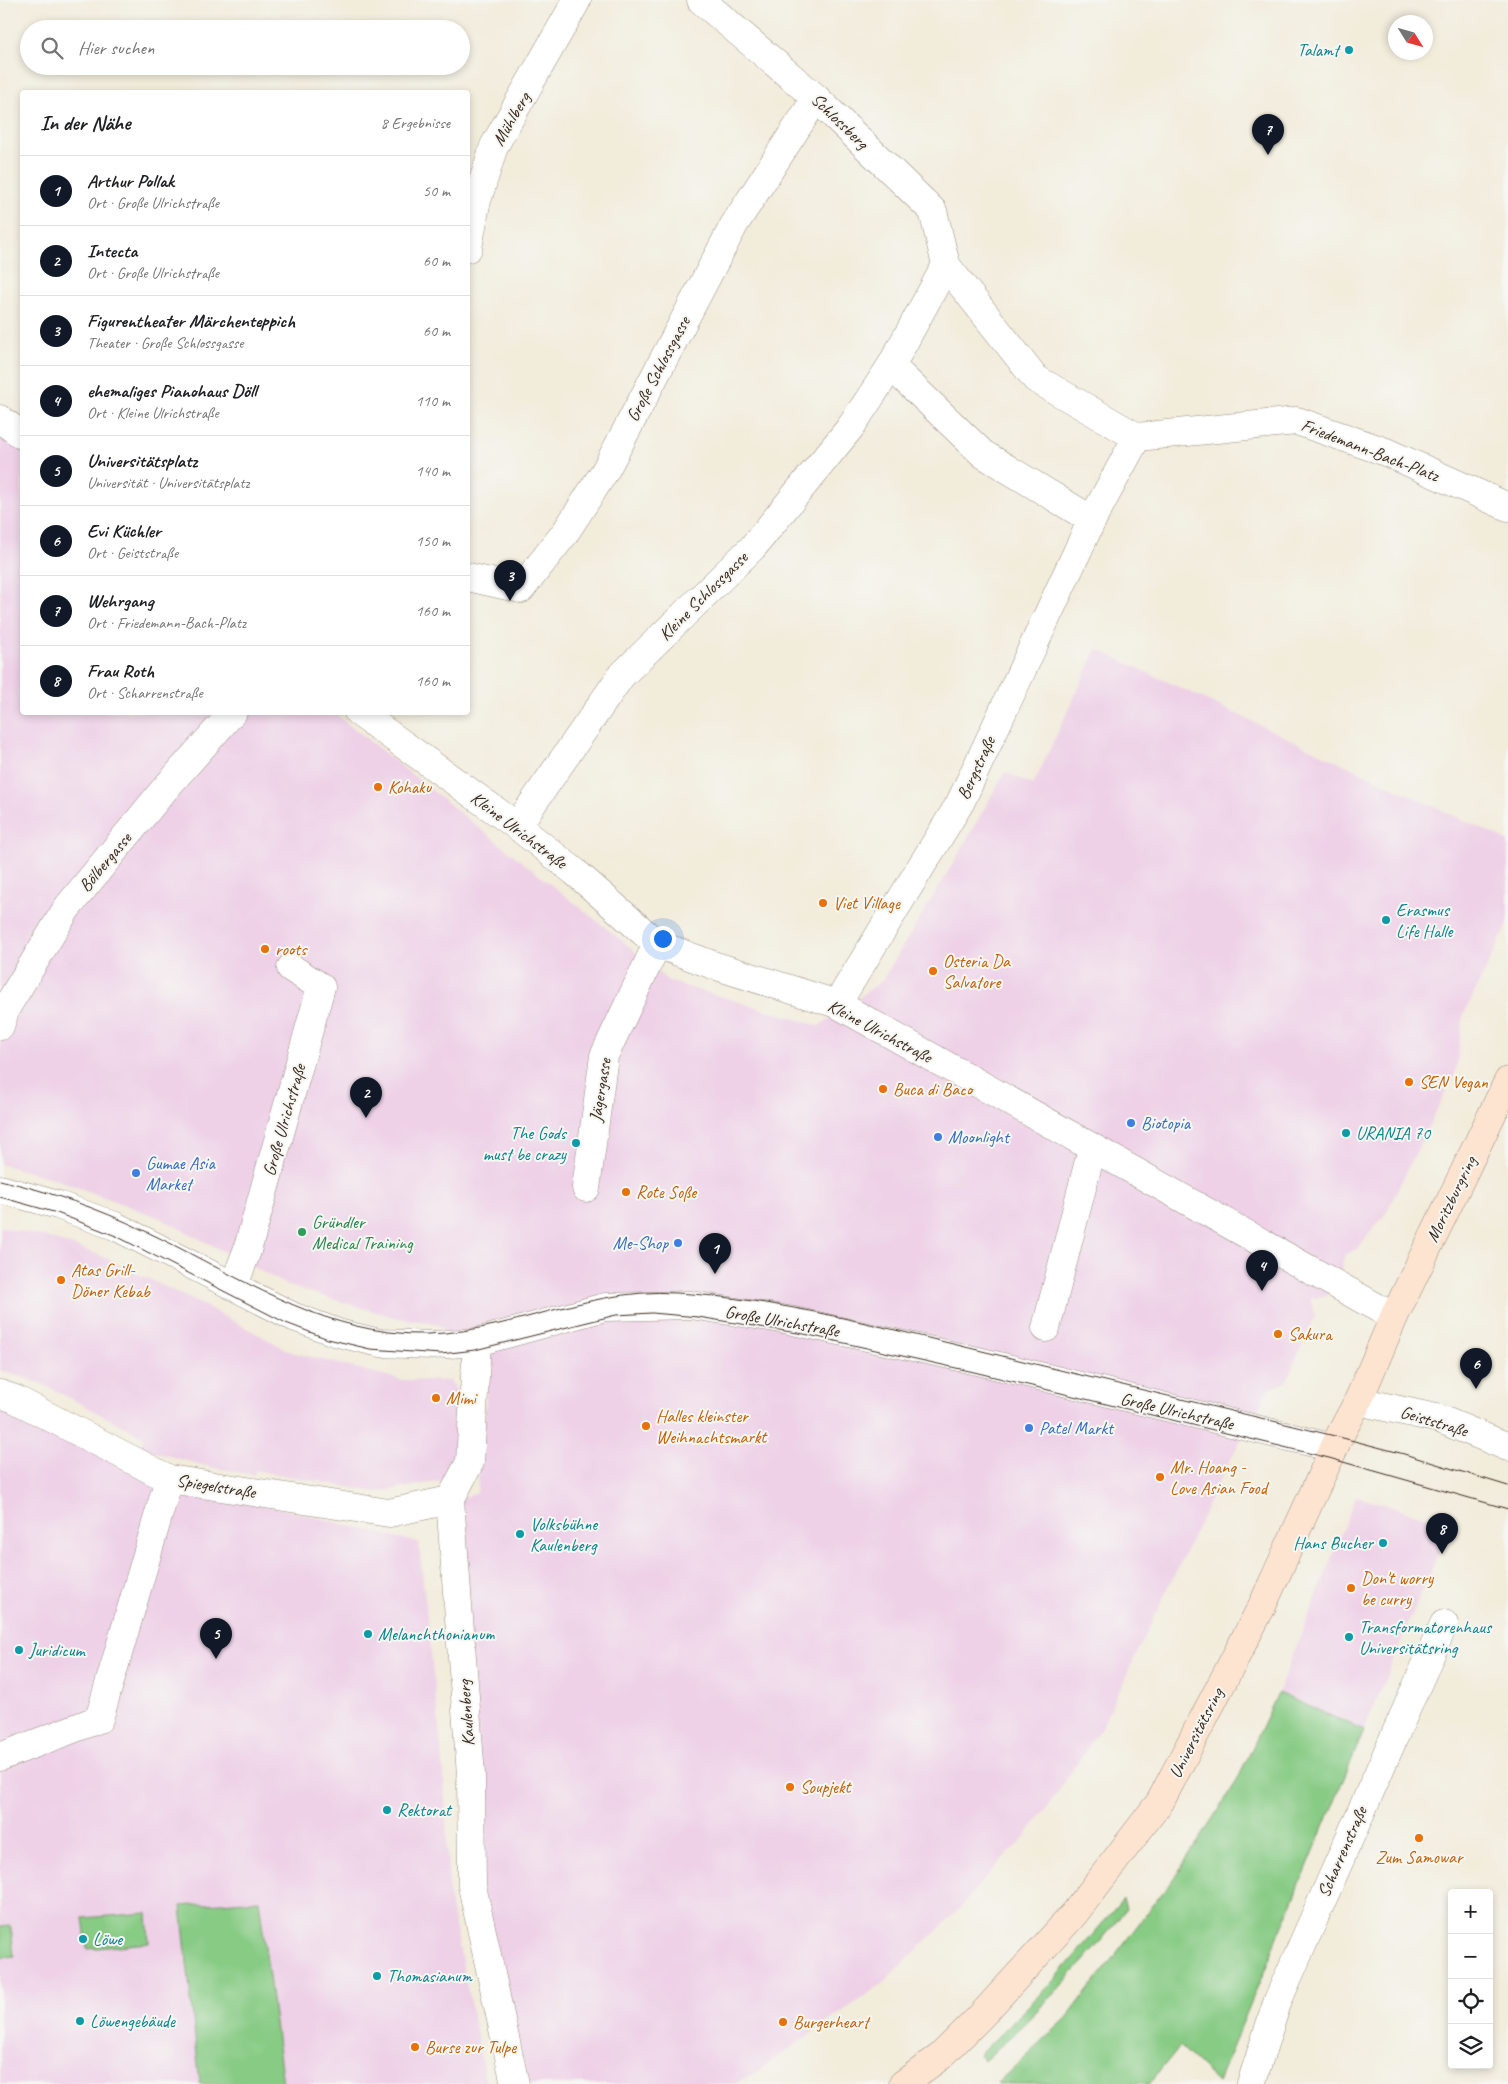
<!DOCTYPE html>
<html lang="de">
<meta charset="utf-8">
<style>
body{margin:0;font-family:Caveat,sans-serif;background:#f2f2f2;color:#202124}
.controls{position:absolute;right:15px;bottom:15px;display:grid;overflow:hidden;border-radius:5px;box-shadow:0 2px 8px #0003}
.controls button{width:45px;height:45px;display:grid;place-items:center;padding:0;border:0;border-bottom:1px solid #e0e0e0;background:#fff;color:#202124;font:25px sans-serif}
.compass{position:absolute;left:1388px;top:15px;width:45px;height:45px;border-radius:50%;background:#fff;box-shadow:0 2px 8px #0003;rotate:127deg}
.you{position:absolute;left:662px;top:938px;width:18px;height:18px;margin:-12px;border:4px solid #fff;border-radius:50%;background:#1a73e8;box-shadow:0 0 0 8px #1a73e833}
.badge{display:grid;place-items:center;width:32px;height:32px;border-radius:50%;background:#111827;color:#fff;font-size:16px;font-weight:700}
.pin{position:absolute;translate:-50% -41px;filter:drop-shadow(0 1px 2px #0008)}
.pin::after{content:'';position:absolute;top:26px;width:18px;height:15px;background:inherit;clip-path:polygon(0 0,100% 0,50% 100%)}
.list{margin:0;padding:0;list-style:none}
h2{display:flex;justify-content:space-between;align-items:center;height:65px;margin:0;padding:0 20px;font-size:21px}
h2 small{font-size:16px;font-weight:400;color:#757577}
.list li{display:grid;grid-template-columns:32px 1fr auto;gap:15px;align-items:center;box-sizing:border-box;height:70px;padding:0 20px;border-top:1px solid #e0e0e0}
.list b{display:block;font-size:19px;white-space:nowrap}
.list p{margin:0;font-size:16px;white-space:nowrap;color:#757577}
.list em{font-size:16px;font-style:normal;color:#757577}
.icon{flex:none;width:28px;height:28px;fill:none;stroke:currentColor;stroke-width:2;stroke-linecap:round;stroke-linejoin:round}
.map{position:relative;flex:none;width:1508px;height:2084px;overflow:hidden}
.search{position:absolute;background:#fff;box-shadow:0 2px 8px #0003;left:20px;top:20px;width:450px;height:55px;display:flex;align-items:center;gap:12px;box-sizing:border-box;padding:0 18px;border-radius:28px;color:#757577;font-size:19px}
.panel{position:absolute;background:#fff;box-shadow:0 2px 8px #0003;left:20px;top:90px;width:450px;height:625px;border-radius:5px}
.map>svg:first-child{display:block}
.built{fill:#eed0e7}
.green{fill:#87cb84;stroke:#617a51}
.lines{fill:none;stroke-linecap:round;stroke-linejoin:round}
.street-casing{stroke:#968b7c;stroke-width:29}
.secondary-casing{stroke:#968b7c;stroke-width:29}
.street{stroke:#fff;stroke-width:28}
.secondary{stroke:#fde4d1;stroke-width:28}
.tram{stroke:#3b2a1e;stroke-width:1}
.culture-dot{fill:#0f9aa8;stroke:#f6f6f2;stroke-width:2}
.food-dot{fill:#e8710a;stroke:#f6f6f2;stroke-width:2}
.shop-dot{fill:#3f7fe0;stroke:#f6f6f2;stroke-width:2}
.leisure-dot{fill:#2e9e5b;stroke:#f6f6f2;stroke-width:2}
.labels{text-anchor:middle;stroke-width:4;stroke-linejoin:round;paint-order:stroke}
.culture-label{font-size:18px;fill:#0d838f;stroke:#f6f6f2;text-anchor:start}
.street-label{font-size:18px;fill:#3b2a1e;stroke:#f6f6f2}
.food-label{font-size:18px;fill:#c56008;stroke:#f6f6f2;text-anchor:start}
.shop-label{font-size:18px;fill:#366cbe;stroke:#f6f6f2;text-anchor:start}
.leisure-label{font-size:18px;fill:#27864d;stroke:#f6f6f2;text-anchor:start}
</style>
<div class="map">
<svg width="1508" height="2084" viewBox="0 0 1508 2084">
<rect width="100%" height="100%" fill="#f6f6f2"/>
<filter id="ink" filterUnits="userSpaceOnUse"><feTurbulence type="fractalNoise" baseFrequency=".02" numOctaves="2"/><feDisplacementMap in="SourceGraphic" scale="10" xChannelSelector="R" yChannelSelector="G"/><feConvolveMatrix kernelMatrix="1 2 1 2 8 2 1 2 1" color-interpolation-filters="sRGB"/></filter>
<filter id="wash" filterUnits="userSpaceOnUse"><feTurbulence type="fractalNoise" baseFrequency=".0096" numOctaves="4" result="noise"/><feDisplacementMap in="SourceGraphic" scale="20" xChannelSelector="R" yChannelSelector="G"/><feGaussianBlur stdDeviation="1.12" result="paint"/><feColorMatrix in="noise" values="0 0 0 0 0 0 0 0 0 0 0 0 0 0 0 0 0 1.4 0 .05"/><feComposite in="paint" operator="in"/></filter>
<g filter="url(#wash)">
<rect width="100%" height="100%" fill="#f2ecdb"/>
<g class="built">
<path d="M0,424L22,439V712L334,713L626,944L668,981L819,1026L882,981L954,862L1005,772L1033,785L1097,649L1508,841V923L1463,1016L1456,1071L1386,1213L1357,1249L1346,1254L1336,1285L1326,1295L1310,1299L1315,1316L1286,1382L1268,1390L1224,1471L1102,1726L1048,1806L1018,1845L1001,1860L960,1908L883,1983L752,2075L735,2084H530L480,1906L450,1500L477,1494L489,1368L437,1324L393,1317L289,1286L160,1218L53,1178L0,1164Z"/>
<path d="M0,1227L46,1237L97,1254L209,1308L291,1352L403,1380L450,1381L459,1394L455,1465L442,1481L376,1492L255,1470L254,1475L210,1467L140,1448L144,1437L45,1385L0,1370Z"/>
<path d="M0,1395L171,1481L419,1543L444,1774L449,1895L486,2084H0Z"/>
<path d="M1356,1496L1450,1524L1364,1730L1278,1693Z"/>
</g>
<g class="green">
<path d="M1278,1693L1364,1730L1218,2082L1180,2046L1149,2084H996L1067,2018L1176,1875L1237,1781Z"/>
<path d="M1123,1899L1126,1909C1084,1965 1036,2014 984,2061L979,2055L1056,1978Z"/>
<path d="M259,1900L283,2084H200L181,1906Z"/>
<path d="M147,1913L149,1943L87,1949L83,1918Z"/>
<path d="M11,1926L14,1956L0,1958V1927Z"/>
</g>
</g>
<g filter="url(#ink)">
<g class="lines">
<g class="street-casing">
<g id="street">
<path d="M701,0L816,98L933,211L946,265L1036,379L1137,437L1297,421L1386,452L1508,507"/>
<path d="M468,248L476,204L494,146L577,0"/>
<path d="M891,366L983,454L1092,520L1137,437"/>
<path d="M0,419L22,435"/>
<path d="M468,577L521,589L565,533L605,471L734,225L816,98"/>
<path d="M358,712L517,826L575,872L657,944L713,965L837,1004L1394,1317"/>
<path d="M517,826L621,676L753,547L850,428L891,366L946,265"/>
<path d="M837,1004L960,803L1092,520"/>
<path d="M0,1026L6,1008L67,908L163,791L233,712"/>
<path d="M586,1188L604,1056L657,944"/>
<path d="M0,1189L58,1205L115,1226L294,1317L338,1333L380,1343L433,1345L477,1342L605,1307L691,1305L789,1320L978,1361L1334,1448"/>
<path d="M234,1285L247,1251L321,987L291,968"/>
<path d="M1046,1328L1092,1149"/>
<path d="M477,1342L470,1462L450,1500L471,1775L472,1886L515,2084"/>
<path d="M0,1394L15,1399L169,1479L389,1513L450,1500"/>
<path d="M1358,1401L1440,1419L1508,1447"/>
<path d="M0,1757L99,1719L169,1479"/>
<path d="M1251,2084L1278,2000L1444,1624"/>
</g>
</g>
<g class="secondary-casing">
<path id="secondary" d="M903,2084L941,2056L981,2016L1074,1914L1160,1802L1262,1606L1339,1437L1358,1401L1394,1317L1508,1081"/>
</g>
<use href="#street" class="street"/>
<use href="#secondary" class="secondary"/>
<g class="tram">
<path d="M0,1180C50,1192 98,1208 145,1231C224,1268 300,1321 389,1332C492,1346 577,1286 677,1293C781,1299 885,1328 986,1352C1103,1381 1221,1408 1339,1437L1404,1454L1508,1486"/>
<path d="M0,1197L57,1213L116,1236L286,1323L328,1339L370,1349L441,1354L475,1350L616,1315L652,1313L698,1317L804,1334L974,1372L1329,1458L1508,1509"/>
</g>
</g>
</g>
<g class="culture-dot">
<circle cx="1349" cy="50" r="5"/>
<circle cx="1386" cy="920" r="5"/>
<circle cx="1346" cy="1133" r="5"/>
<circle cx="576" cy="1143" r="5"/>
<circle cx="520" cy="1534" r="5"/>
<circle cx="1383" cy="1543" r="5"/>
<circle cx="368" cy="1634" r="5"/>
<circle cx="1349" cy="1637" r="5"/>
<circle cx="19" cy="1650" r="5"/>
<circle cx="387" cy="1810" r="5"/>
<circle cx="83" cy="1939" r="5"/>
<circle cx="377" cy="1976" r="5"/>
<circle cx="80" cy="2021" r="5"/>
</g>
<g class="food-dot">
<circle cx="378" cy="787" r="5"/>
<circle cx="823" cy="903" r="5"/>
<circle cx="265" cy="949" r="5"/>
<circle cx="933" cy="971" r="5"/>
<circle cx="1409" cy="1082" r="5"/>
<circle cx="883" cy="1089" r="5"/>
<circle cx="626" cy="1192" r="5"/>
<circle cx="61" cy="1280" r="5"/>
<circle cx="1278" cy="1334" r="5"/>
<circle cx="436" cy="1398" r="5"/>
<circle cx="646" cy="1426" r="5"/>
<circle cx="1160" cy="1477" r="5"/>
<circle cx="1351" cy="1588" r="5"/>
<circle cx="790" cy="1787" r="5"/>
<circle cx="1419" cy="1838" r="5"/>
<circle cx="783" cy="2022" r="5"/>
<circle cx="415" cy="2047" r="5"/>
</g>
<g class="shop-dot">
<circle cx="1131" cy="1123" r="5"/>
<circle cx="938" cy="1137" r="5"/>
<circle cx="136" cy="1173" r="5"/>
<circle cx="678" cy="1243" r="5"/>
<circle cx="1029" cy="1428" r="5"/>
</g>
<circle class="leisure-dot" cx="302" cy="1232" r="5"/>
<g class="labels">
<g class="culture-label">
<text x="1339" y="56" text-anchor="end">Talamt</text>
<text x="1396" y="916">Erasmus<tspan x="1396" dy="21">Life Halle</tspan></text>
<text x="566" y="1139" text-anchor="end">The Gods<tspan x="566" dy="21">must be crazy</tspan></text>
<text x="1356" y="1139">URANIA 70</text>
<text x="530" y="1530">Volksbühne<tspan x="530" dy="21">Kaulenberg</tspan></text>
<text x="1373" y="1549" text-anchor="end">Hans Bucher</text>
<text x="1359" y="1633">Transformatorenhaus<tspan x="1359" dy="21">Universitätsring</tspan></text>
<text x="378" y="1640">Melanchthonianum</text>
<text x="29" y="1656">Juridicum</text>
<text x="397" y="1816">Rektorat</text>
<text x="93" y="1945">Löwe</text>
<text x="387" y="1982">Thomasianum</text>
<text x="90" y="2027">Löwengebäude</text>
</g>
<g class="street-label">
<text transform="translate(511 119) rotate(-60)" y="6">Mühlberg</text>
<text transform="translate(840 121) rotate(44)" y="6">Schlossberg</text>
<text transform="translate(658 369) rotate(-62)" y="6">Große Schlossgasse</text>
<text transform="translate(1370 450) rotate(21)" y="6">Friedemann-Bach-Platz</text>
<text transform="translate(703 596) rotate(-45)" y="6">Kleine Schlossgasse</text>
<text transform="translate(976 768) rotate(-65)" y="6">Bergstraße</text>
<text transform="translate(519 830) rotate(37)" y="6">Kleine Ulrichstraße</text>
<text transform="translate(105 862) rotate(-50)" y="6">Bölbergasse</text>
<text transform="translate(880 1031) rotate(28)" y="6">Kleine Ulrichstraße</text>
<text transform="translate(600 1090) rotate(-81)" y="6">Jägergasse</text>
<text transform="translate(284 1120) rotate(-74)" y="6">Große Ulrichstraße</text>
<text transform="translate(1451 1199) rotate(-64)" y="6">Moritzburgring</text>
<text transform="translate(782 1321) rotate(10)" y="6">Große Ulrichstraße</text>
<text transform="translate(1177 1411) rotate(13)" y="6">Große Ulrichstraße</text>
<text transform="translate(1434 1421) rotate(17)" y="6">Geiststraße</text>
<text transform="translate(216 1486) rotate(9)" y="6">Spiegelstraße</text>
<text transform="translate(466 1713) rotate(-94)" y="6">Kaulenberg</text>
<text transform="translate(1196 1733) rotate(-63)" y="6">Universitätsring</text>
<text transform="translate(1342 1852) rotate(-66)" y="6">Scharrenstraße</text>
</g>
<g class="food-label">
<text x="388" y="793">Kohaku</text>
<text x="833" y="909">Viet Village</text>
<text x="275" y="955">roots</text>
<text x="943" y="967">Osteria Da<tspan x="943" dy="21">Salvatore</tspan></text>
<text x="1419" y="1088">SEN Vegan</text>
<text x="893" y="1095">Buca di Baco</text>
<text x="636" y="1198">Rote Soße</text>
<text x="71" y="1276">Atas Grill-<tspan x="71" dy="21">Döner Kebab</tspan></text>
<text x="1288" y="1340">Sakura</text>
<text x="446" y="1404">Mimi</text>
<text x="656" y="1422">Halles kleinster<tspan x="656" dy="21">Weihnachtsmarkt</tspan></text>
<text x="1170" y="1473">Mr. Hoang -<tspan x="1170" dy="21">Love Asian Food</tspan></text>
<text x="1361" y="1584">Don't worry<tspan x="1361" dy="21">be curry</tspan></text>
<text x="800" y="1793">Soupjekt</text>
<text x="1419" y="1863" text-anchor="middle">Zum Samowar</text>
<text x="793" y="2028">Burgerheart</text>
<text x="425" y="2053">Burse zur Tulpe</text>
</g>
<g class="shop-label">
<text x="1141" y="1129">Biotopia</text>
<text x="948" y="1143">Moonlight</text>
<text x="146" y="1169">Gumae Asia<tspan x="146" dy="21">Market</tspan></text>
<text x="668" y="1249" text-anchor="end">Me-Shop</text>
<text x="1039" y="1434">Patel Markt</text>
</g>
<g class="leisure-label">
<text x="312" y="1228">Gründler<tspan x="312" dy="21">Medical Training</tspan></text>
</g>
</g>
</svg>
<div class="controls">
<button>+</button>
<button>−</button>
<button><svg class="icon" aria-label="locate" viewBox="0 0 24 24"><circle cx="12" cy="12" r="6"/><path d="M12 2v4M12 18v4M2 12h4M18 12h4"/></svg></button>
<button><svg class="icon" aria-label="layers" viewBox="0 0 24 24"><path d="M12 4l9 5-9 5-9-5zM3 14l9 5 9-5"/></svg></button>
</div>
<svg class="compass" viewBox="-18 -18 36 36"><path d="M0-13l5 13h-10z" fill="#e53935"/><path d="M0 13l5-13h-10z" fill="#757577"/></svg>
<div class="you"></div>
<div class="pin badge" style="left:715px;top:1274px">1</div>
<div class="pin badge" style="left:366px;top:1118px">2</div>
<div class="pin badge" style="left:510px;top:601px">3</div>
<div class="pin badge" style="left:1262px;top:1291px">4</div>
<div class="pin badge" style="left:216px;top:1659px">5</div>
<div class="pin badge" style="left:1476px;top:1389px">6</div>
<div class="pin badge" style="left:1268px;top:155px">7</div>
<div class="pin badge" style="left:1442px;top:1554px">8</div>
<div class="search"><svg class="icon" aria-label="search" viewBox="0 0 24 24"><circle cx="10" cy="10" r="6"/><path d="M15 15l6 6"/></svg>Hier suchen</div>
<section class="panel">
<h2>In der Nähe<small>8 Ergebnisse</small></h2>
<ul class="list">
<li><span class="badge">1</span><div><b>Arthur Pollak</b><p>Ort · Große Ulrichstraße</p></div><em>50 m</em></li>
<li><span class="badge">2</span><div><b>Intecta</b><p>Ort · Große Ulrichstraße</p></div><em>60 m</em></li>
<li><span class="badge">3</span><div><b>Figurentheater Märchenteppich</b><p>Theater · Große Schlossgasse</p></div><em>60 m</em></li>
<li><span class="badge">4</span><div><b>ehemaliges Pianohaus Döll</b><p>Ort · Kleine Ulrichstraße</p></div><em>110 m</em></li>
<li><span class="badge">5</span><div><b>Universitätsplatz</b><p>Universität · Universitätsplatz</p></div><em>140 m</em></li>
<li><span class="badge">6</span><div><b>Evi Küchler</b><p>Ort · Geiststraße</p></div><em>150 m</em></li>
<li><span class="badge">7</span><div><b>Wehrgang</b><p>Ort · Friedemann-Bach-Platz</p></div><em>160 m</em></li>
<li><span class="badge">8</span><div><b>Frau Roth</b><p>Ort · Scharrenstraße</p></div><em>160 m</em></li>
</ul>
</section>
</div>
